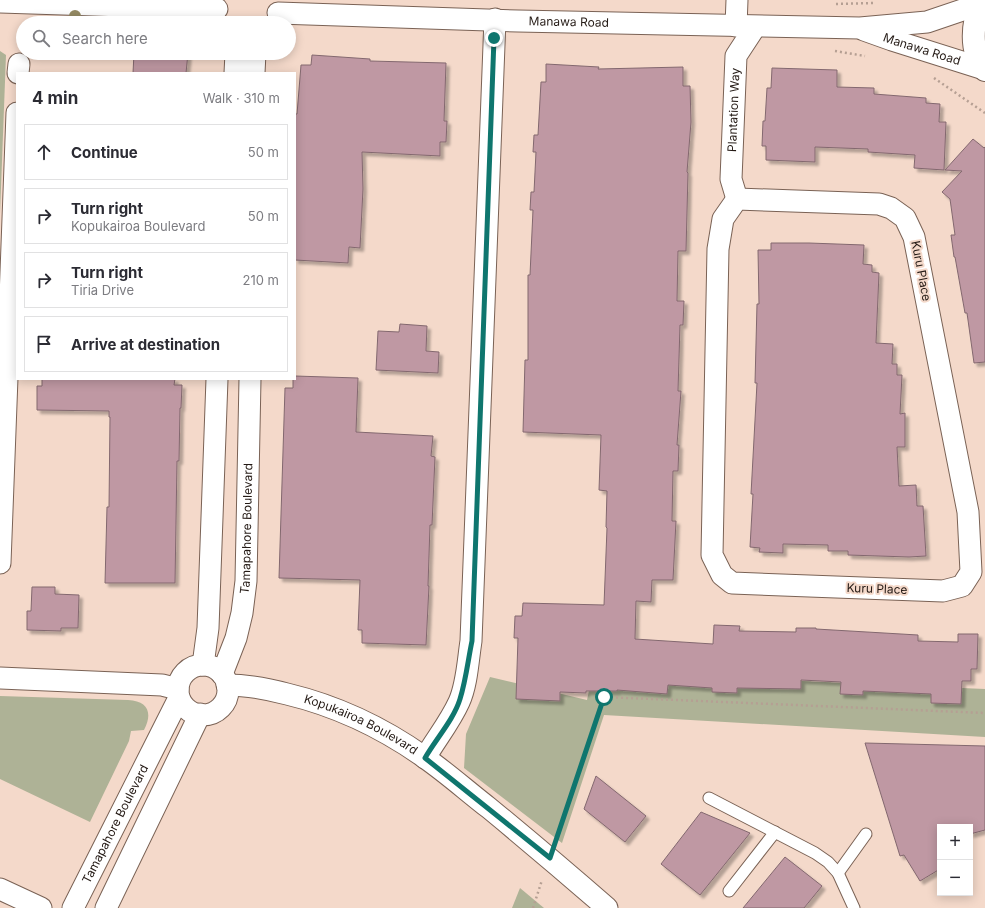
<!DOCTYPE html>
<meta charset="utf-8">
<style>
body{margin:0;font-family:Inter,sans-serif;background:#f2f2f3;color:#2b2b33}
.controls{position:absolute;right:12px;bottom:12px;display:grid;overflow:hidden;border-radius:0px;box-shadow:0 2px 10px #0003}
.controls button{width:36px;height:36px;display:grid;place-items:center;padding:0;border:0;border-bottom:1px solid #e1e1e2;background:#fff;color:#2b2b33;font:20px sans-serif}
.stop{position:absolute;width:12px;height:12px;margin:-9px;border:3px solid #0f766e;border-radius:50%;background:#fff}
.stop.end{background:#0f766e;border-color:#fff;box-shadow:0 1px 4px #0008}
.list{margin:0;padding:0;list-style:none}
h2{display:flex;justify-content:space-between;align-items:center;height:52px;margin:0;padding:0 16px;font-size:17px}
h2 small{font-size:13px;font-weight:400;color:#7c7c81}
.list li{display:grid;grid-template-columns:26px 1fr auto;gap:12px;align-items:center;box-sizing:border-box;height:56px;margin:0 8px 8px;padding:0 8px;border:1px solid #e1e1e2;border-radius:0px}
.list b{display:block;font-size:15px;white-space:nowrap}
.list p{margin:0;font-size:13px;white-space:nowrap;color:#7c7c81}
.list em{font-size:13px;font-style:normal;color:#7c7c81}
.icon{flex:none;width:22px;height:22px;fill:none;stroke:currentColor;stroke-width:2;stroke-linecap:round;stroke-linejoin:round}
.map{position:relative;flex:none;width:985px;height:908px;overflow:hidden}
.search{position:absolute;background:#fff;box-shadow:0 2px 10px #0003;left:16px;top:16px;width:280px;height:44px;display:flex;align-items:center;gap:10px;box-sizing:border-box;padding:0 14px;border-radius:22px;color:#7c7c81;font-size:15px}
.panel{position:absolute;background:#fff;box-shadow:0 2px 10px #0003;left:16px;top:72px;width:280px;height:308px;border-radius:0px}
.map>svg:first-child{display:block}
.green{fill:#aeb296}
.building{fill:#bf98a3;stroke:#83686f;filter:url(#shadow)}
.lines{fill:none;stroke-linecap:round;stroke-linejoin:round}
.lane-casing{stroke:#7a6255;stroke-width:13}
.street-casing{stroke:#7a6255;stroke-width:23}
.secondary-casing{stroke:#7a6255;stroke-width:24}
.path{stroke:#b59f93;stroke-width:2.5;stroke-dasharray:2 3;stroke-linecap:butt}
.lane{stroke:#fff;stroke-width:11}
.street{stroke:#fff;stroke-width:21}
.secondary{stroke:#fff;stroke-width:22}
.tree{fill:#948a63}
.route{stroke:#0f766e;stroke-width:5}
.labels{text-anchor:middle;stroke-width:4;stroke-linejoin:round;paint-order:stroke}
.street-label{font-size:12px;fill:#241a15;stroke:#f4d9ca}
</style>
<div class="map">
<svg width="985" height="908" viewBox="0 0 985 908">
<defs>
<filter id="shadow"><feDropShadow dx="3.5" dy="3.5" stdDeviation="1" flood-color="#0004"/></filter>
</defs>
<rect width="100%" height="100%" fill="#f4d9ca"/>
<g class="green">
<path d="M0,51L6,55L0,214Z"/>
<path d="M593,672L985,689V737L604,715L562,843L464,768L466,734L490,677L587,700Z"/>
<path d="M0,696L128,700C148,701 153,713 144,730L131,731L129,741L90,822L0,779Z"/>
<path d="M520,888L544,908H512Z"/>
</g>
<g class="building">
<path d="M134,53H188L186,73H133Z"/>
<path d="M312,55L370,59V61L446,63L444,121H447L446,142H440V156L362,152L363,189L360,248L349,247L348,263L295,260V114H297L301,65H311Z"/>
<path d="M546,64L599,67L598,69L683,67V86H690L691,122L687,172L688,173L686,251H678L677,301H684L683,325H680L678,391H681L677,445H679L678,471H673L672,521H676L673,580H652L651,602L636,601L635,639L713,644L714,625L740,626L739,631L796,632V628H816V629L918,635V641L958,642V634H978L977,669H971V681H962L961,704L931,703V694L863,691V695L840,694L841,682L801,680V689L737,688V693L712,692V688L668,685L667,694L617,690V691H586V693L560,692V701L516,699L518,638H514L515,616H522L523,603L604,605L607,528L606,527L607,491L599,490L601,435L523,432L525,360H528V275H530L533,210H530L531,192H534L536,152H533L534,135H538L541,82H546Z"/>
<path d="M772,68L837,70V87L874,88V94L926,98V103L940,104L939,122H946L944,170L914,168L915,155L868,152V149L815,147V162L766,160V146H762L763,121H765L767,88H771Z"/>
<path d="M973,139L984,148L985,147V362L974,363L967,313H965L955,257H954L951,235H955L950,199L942,192L962,171L945,170Z"/>
<path d="M771,243H809L864,245L863,264L872,265V272L879,273L876,343L893,344L892,364H897V375H902L900,414L905,413V447H897L899,486L916,485L917,506H923L926,556L909,557L848,555V551H828V545L783,544V553L759,552L760,548L750,547L753,494H751L757,383H755L757,304H759L758,250H771Z"/>
<path d="M400,324L427,326L426,351L439,352L438,373L376,370L378,331L399,332Z"/>
<path d="M295,376L358,378L356,432L433,436L431,456L435,457L432,525H430L428,586H429L426,645L362,643V630H358L360,580L279,578L285,388H293V379H295Z"/>
<path d="M42,379H175L174,385H182L181,408H180L179,461H177L175,583H105L107,507H109L110,417H109V411L37,410V386H42Z"/>
<path d="M32,587H55V594L79,595L78,628H61V631L27,630V611H31Z"/>
<path d="M865,743L985,746V830L970,834V827H940V869L920,881L904,855L900,856Z"/>
<path d="M596,776L646,816L625,842L584,809Z"/>
<path d="M701,812L750,833L700,895L661,864Z"/>
<path d="M785,857L822,886L804,908H743Z"/>
</g>
<g class="lines">
<g class="lane-casing">
<g id="lane">
<path d="M709,798L815,853L828,862L838,873L854,908"/>
<path d="M838,873L866,834"/>
<path d="M729,891L775,832"/>
</g>
</g>
<g class="street-casing">
<g id="street">
<path d="M0,2L217,9"/>
<path id="s1" d="M278,13L518,21L860,28L927,22L980,4"/>
<path d="M736,26L737,0"/>
<path id="s2" d="M864,30L892,40L984,69"/>
<path d="M18,73L19,64"/>
<path d="M235,73L236,53"/>
<path d="M254,73L255,53"/>
<path d="M737,199L879,204L891,208L905,218L914,237L968,512L971,572L962,586L943,591L732,583L722,575L712,555L718,249L723,219Z"/>
<path id="s3" d="M737,199L731,179L736,56L755,27"/>
<path d="M0,563L17,113"/>
<path d="M203,665L208,628L217,379"/>
<circle cx="203" cy="690" r="25"/>
<path id="s4" d="M222,674L236,638L242,613L246,581L250,379"/>
<path d="M0,678L162,685L178,689"/>
<path id="s5" d="M227,685C247,685 268,689 287,694C337,706 383,728 424,757C447,773 467,791 489,808C529,841 568,874 607,908"/>
<path d="M425,758C436,739 450,722 459,702C467,685 468,660 471,641L495,19"/>
<path d="M0,889L41,908"/>
<path id="s6" d="M73,908L179,698"/>
<path d="M106,908L200,714"/>
</g>
</g>
<g class="secondary-casing">
<path id="secondary" d="M982,0C972,22 969,51 985,70"/>
</g>
<g class="path">
<path d="M836,4L875,3"/>
<path d="M835,51L865,56"/>
<path d="M934,78L985,113"/>
<path d="M557,838L605,697L985,713"/>
<path d="M533,908L542,880"/>
</g>
<use href="#lane" class="lane"/>
<use href="#street" class="street"/>
<use href="#secondary" class="secondary"/>
</g>
<circle class="tree" cx="75" cy="16" r="6"/>
<g class="lines">
<path class="route" d="M494,38L472,641C468,660 466,680 460,699C454,719 436,739 425,758L550,858L604,697"/>
</g>
<g class="labels">
<g class="street-label">
<text dy="4" stroke="none"><textPath href="#s1" startOffset="291">Manawa Road</textPath></text>
<text dy="4" stroke="none"><textPath href="#s2" startOffset="61">Manawa Road</textPath></text>
<text dy="4" stroke="none"><textPath href="#s3" startOffset="90">Plantation Way</textPath></text>
<text transform="translate(921 271) rotate(79)" y="4">Kuru Place</text>
<text dy="4" stroke="none"><textPath href="#s4" startOffset="149">Tamapahore Boulevard</textPath></text>
<text transform="translate(877 589) rotate(2)" y="4">Kuru Place</text>
<text dy="4" stroke="none"><textPath href="#s5" startOffset="141">Kopukairoa Boulevard</textPath></text>
<text dy="4" stroke="none"><textPath href="#s6" startOffset="94">Tamapahore Boulevard</textPath></text>
</g>
</g>
</svg>
<div class="controls">
<button>+</button>
<button>−</button>
</div>
<div class="stop" style="left:604px;top:697px"></div>
<div class="stop end" style="left:494px;top:38px"></div>
<div class="search"><svg class="icon" aria-label="search" viewBox="0 0 24 24"><circle cx="10" cy="10" r="6"/><path d="M15 15l6 6"/></svg>Search here</div>
<section class="panel">
<h2>4 min<small>Walk · 310 m</small></h2>
<ul class="list">
<li><svg class="icon" aria-label="ahead" viewBox="0 0 24 24"><path d="M12 20V5M6 11l6-6 6 6"/></svg><div><b>Continue</b></div><em>50 m</em></li>
<li><svg class="icon" aria-label="right" viewBox="0 0 24 24"><path d="M7 20v-9h11M14 6l5 5-5 5"/></svg><div><b>Turn right</b><p>Kopukairoa Boulevard</p></div><em>50 m</em></li>
<li><svg class="icon" aria-label="right" viewBox="0 0 24 24"><path d="M7 20v-9h11M14 6l5 5-5 5"/></svg><div><b>Turn right</b><p>Tiria Drive</p></div><em>210 m</em></li>
<li><svg class="icon" aria-label="arrive" viewBox="0 0 24 24"><path d="M6 21V4h12l-3 4 3 4H6"/></svg><div><b>Arrive at destination</b></div></li>
</ul>
</section>
</div>
